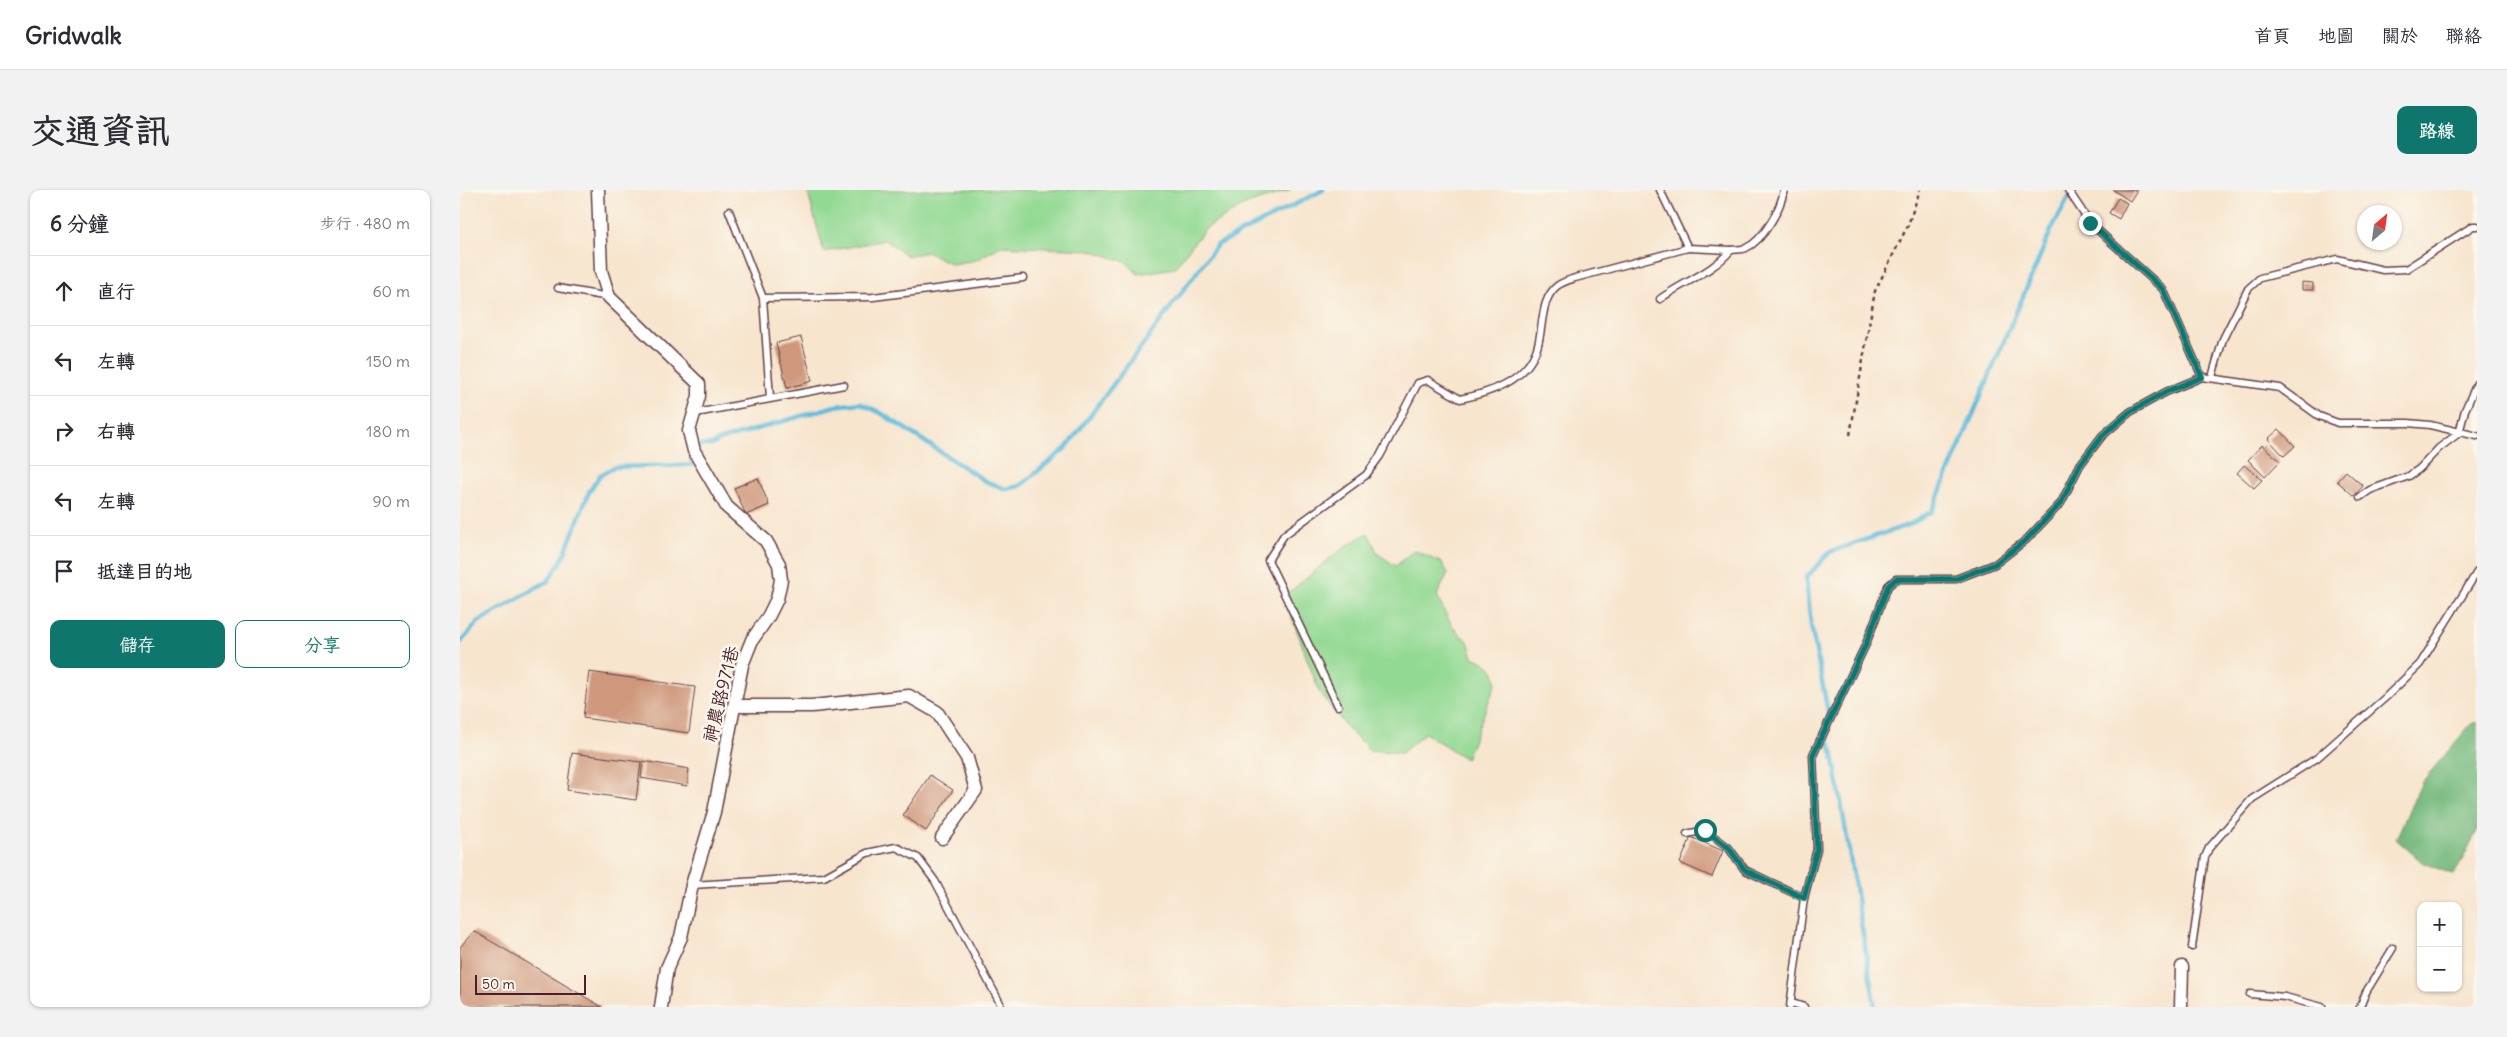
<!DOCTYPE html>
<html lang="zh-TW">
<meta charset="utf-8">
<style>
body{margin:0;font-family:Delius,"LXGW WenKai TC",sans-serif;background:#f2f2f3;color:#2b2b33}
.controls{position:absolute;right:15px;bottom:15px;display:grid;overflow:hidden;border-radius:10px;box-shadow:0 1px 4px #0004}
.controls button{width:45px;height:45px;display:grid;place-items:center;padding:0;border:0;border-bottom:1px solid #e1e1e2;background:#fff;color:#2b2b33;font:25px sans-serif}
.compass{position:absolute;left:1897px;top:15px;width:45px;height:45px;border-radius:50%;background:#fff;box-shadow:0 1px 4px #0004;rotate:29deg}
.scale{position:absolute;left:15px;bottom:12px;width:111px;box-sizing:border-box;padding-left:5px;border:2px solid #4a1f2b;border-top:0;font-size:14px;line-height:18px;white-space:nowrap;color:#4a1f2b;-webkit-text-stroke:4px #fbf7ec;paint-order:stroke}
.stop{position:absolute;width:15px;height:15px;margin:-11px;border:4px solid #0f766e;border-radius:50%;background:#fff}
.stop.end{background:#0f766e;border-color:#fff;box-shadow:0 1px 5px #0008}
.list{margin:0;padding:0;list-style:none}
h2{display:flex;justify-content:space-between;align-items:center;height:65px;margin:0;padding:0 20px;font-size:21px}
h2 small{font-size:16px;font-weight:400;color:#7c7c81}
.list li{display:grid;grid-template-columns:32px 1fr auto;gap:15px;align-items:center;box-sizing:border-box;height:70px;padding:0 20px;border-top:1px solid #e1e1e2}
.list b{display:block;font-size:19px;white-space:nowrap}
.list em{font-size:16px;font-style:normal;color:#7c7c81}
.actions{display:flex;gap:10px;padding:15px 20px}
.actions a{flex:1;padding:11px 0;border:1px solid #0f766e;border-radius:10px;text-align:center;font-size:18px;color:#0f766e}
.actions .main{background:#0f766e;color:#fff}
.icon{flex:none;width:28px;height:28px;fill:none;stroke:currentColor;stroke-width:2;stroke-linecap:round;stroke-linejoin:round}
.map{position:relative;flex:none;width:2017px;height:817px;overflow:hidden;border-radius:10px}
header{display:flex;align-items:center;gap:30px;box-sizing:border-box;height:70px;padding:0 25px;background:#fff;border-bottom:1px solid #e1e1e2}
header strong{font-size:24px}
nav{display:flex;gap:28px;margin-inline-start:auto;font-size:18px}
.intro{display:flex;align-items:center;justify-content:space-between;box-sizing:border-box;height:120px;padding:0 30px}
h1{margin:0;font-size:35px}
.button{padding:12px 22px;border-radius:10px;background:#0f766e;color:#fff;font-size:18px;font-weight:700}
main{display:flex;gap:30px;padding:0 30px}
aside{flex:1;background:#fff;border-radius:10px;box-shadow:0 1px 4px #0004}
.map>svg:first-child{display:block}
.green{fill:#92d993;stroke:#6e7c5f}
.forest{fill:#75b97d;stroke:#606c54}
.lines{fill:none;stroke-linecap:round;stroke-linejoin:round}
.stream{stroke:#5dbbdb;stroke-width:4.5}
.building{fill:#cf987b}
.lane-casing{stroke:#643d43;stroke-width:9}
.street-casing{stroke:#643d43;stroke-width:15}
.path{stroke:#643d43;stroke-width:2.5;stroke-dasharray:4 4;stroke-linecap:butt}
.lane{stroke:#fff;stroke-width:6}
.street{stroke:#fff;stroke-width:12}
.route{stroke:#0f766e;stroke-width:6}
.labels{text-anchor:middle;stroke-width:5;stroke-linejoin:round;paint-order:stroke}
.street-label{font-size:18px;fill:#4a1f2b;stroke:#fbf7ec}
</style>
<header>
<strong>Gridwalk</strong>
<nav><a>首頁</a><a>地圖</a><a>關於</a><a>聯絡</a></nav>
</header>
<div class="intro"><h1>交通資訊</h1><a class="button">路線</a></div>
<main>
<aside>
<h2>6 分鐘<small>步行 · 480 m</small></h2>
<ul class="list">
<li><svg class="icon" aria-label="ahead" viewBox="0 0 24 24"><path d="M12 20V5M6 11l6-6 6 6"/></svg><div><b>直行</b></div><em>60 m</em></li>
<li><svg class="icon" aria-label="left" viewBox="0 0 24 24"><path d="M17 20v-9H6M10 6l-5 5 5 5"/></svg><div><b>左轉</b></div><em>150 m</em></li>
<li><svg class="icon" aria-label="right" viewBox="0 0 24 24"><path d="M7 20v-9h11M14 6l5 5-5 5"/></svg><div><b>右轉</b></div><em>180 m</em></li>
<li><svg class="icon" aria-label="left" viewBox="0 0 24 24"><path d="M17 20v-9H6M10 6l-5 5 5 5"/></svg><div><b>左轉</b></div><em>90 m</em></li>
<li><svg class="icon" aria-label="arrive" viewBox="0 0 24 24"><path d="M6 21V4h12l-3 4 3 4H6"/></svg><div><b>抵達目的地</b></div></li>
</ul>
<div class="actions"><a class="main">儲存</a><a>分享</a></div>
</aside>
<div class="map">
<svg width="2017" height="817" viewBox="0 0 2017 817">
<rect width="100%" height="100%" fill="#fbf7ec"/>
<filter id="ink" filterUnits="userSpaceOnUse"><feTurbulence type="fractalNoise" baseFrequency=".02" numOctaves="2"/><feDisplacementMap in="SourceGraphic" scale="10" xChannelSelector="R" yChannelSelector="G"/><feConvolveMatrix kernelMatrix="1 2 1 2 8 2 1 2 1" color-interpolation-filters="sRGB"/></filter>
<filter id="wash" filterUnits="userSpaceOnUse"><feTurbulence type="fractalNoise" baseFrequency=".0096" numOctaves="4" result="noise"/><feDisplacementMap in="SourceGraphic" scale="20" xChannelSelector="R" yChannelSelector="G"/><feGaussianBlur stdDeviation="1.12" result="paint"/><feColorMatrix in="noise" values="0 0 0 0 0 0 0 0 0 0 0 0 0 0 0 0 0 1.4 0 .05"/><feComposite in="paint" operator="in"/></filter>
<g filter="url(#wash)">
<rect width="100%" height="100%" fill="#f7e5ce"/>
<g class="green">
<path d="M347,0H830L784,15L745,39L714,78L678,84L666,72L630,60L541,56L516,70L492,74L467,62L447,66L425,50L364,62Z"/>
<path d="M908,343L918,364L936,376L954,360L982,373L988,383L977,405C985,424 991,439 1008,451L1013,467C1027,473 1035,477 1036,493L1006,569L965,543L942,563L909,560L887,538L859,501L824,406C852,385 877,359 908,343Z"/>
</g>
<path class="forest" d="M2017,532V641L1994,685L1962,672L1936,649L1962,592L2011,534Z"/>
<g class="lines">
<g class="stream">
<path d="M236,259L241,255H252L260,250L375,216L400,213L421,223L525,291L546,299L560,296L606,258L757,55L863,0"/>
<path d="M0,453L18,432L88,391L102,370L129,302L140,285L155,277L231,275L233,265"/>
<path d="M1415,817L1373,564L1368,549V522L1351,435L1346,388L1370,362L1451,334L1472,321L1592,38L1613,0"/>
</g>
</g>
<g id="blocks">
<g class="building">
<path d="M1653,0H1677L1670,11Z"/>
<path d="M1658,8L1667,13L1659,29L1649,23Z"/>
<path d="M1842,92L1853,93V100H1842Z"/>
<path d="M341,147L352,191L327,198L316,153Z"/>
<path d="M1819,239L1835,256L1824,266L1808,249Z"/>
<path d="M1802,255L1820,271L1805,287L1788,270Z"/>
<path d="M1784,275L1802,290L1794,298L1777,283Z"/>
<path d="M1886,281L1903,296L1894,306L1877,291Z"/>
<path d="M298,288L309,315L286,325L274,298Z"/>
<path d="M129,482L235,497L229,543L123,528Z"/>
<path d="M112,563L181,572L176,610L107,600Z"/>
<path d="M183,571L229,579L227,596L181,588Z"/>
<path d="M470,585L493,600L466,641L443,625Z"/>
<path d="M1231,647L1263,661L1252,687L1220,673Z"/>
<path d="M14,741L142,817H0V757Z"/>
</g>
</g>
</g>
<g filter="url(#ink)">
<use href="#blocks" fill-opacity="0" stroke="#643d43" stroke-width="1"/>
<g class="lines">
<g class="lane-casing">
<g id="lane">
<path d="M1200,0L1228,58L1271,60"/>
<path d="M1608,0L1630,33L1703,99L1742,187"/>
<path d="M269,21L303,108L310,208"/>
<path d="M98,98L149,107"/>
<path d="M303,108L413,107L563,88"/>
<path d="M1200,109C1223,92 1253,82 1271,60C1275,59 1282,60 1286,58C1304,50 1321,18 1324,0"/>
<path d="M1752,187L1763,149L1788,99L1800,88L1877,69L1923,80L1946,79L2013,36H2017"/>
<path d="M236,223L384,195"/>
<path d="M1900,307L1910,300L1949,286L1959,279L1979,258L1999,243L2005,220L2017,193"/>
<path d="M878,516L808,370L824,345L906,285L920,266L958,193L968,190L1000,209C1029,203 1064,192 1076,161C1084,142 1079,110 1097,96C1102,92 1109,90 1115,88L1228,58"/>
<path d="M1227,644L1245,640L1268,657L1285,680L1344,708"/>
<path d="M232,695L364,687L407,663L436,657L458,668L475,691L540,813"/>
<path d="M1732,757L1745,667L1749,658L1792,609L1857,568L1926,507L1960,474L2017,382"/>
<path d="M1790,804L1825,807L1862,817"/>
<path d="M1332,813L1344,817"/>
<path d="M1330,817L1344,708L1357,659L1353,565L1406,454L1428,396L1436,389H1496L1535,374L1566,350L1601,313L1620,275L1642,246L1670,222L1706,202L1742,187L1820,198L1859,226L1878,233H1948L1970,235L2017,246"/>
<path d="M1900,817L1906,802L1933,758"/>
</g>
</g>
<g class="street-casing">
<g id="street">
<path d="M138,0L141,81L149,107L239,194V206L229,241L234,261L267,317L306,351L319,374L321,390L317,409L308,427L292,450L282,475L254,622L232,695L221,747L207,778L201,817"/>
<path d="M274,516H352L449,506L477,522L507,568L516,600L482,648"/>
<path d="M1721,817L1722,777"/>
</g>
</g>
<path class="path" d="M1390,245L1415,101L1448,35L1460,0"/>
<use href="#lane" class="lane"/>
<use href="#street" class="street"/>
</g>
</g>
<g class="lines" filter="url(#ink)">
<path class="route" d="M1245,640L1268,657L1285,680L1344,708L1357,659L1353,565L1406,454L1428,396L1436,389H1496L1535,374L1566,350L1601,313L1620,275L1642,246L1670,222L1706,202L1742,187L1703,99L1630,33"/>
</g>
<g class="labels">
<g class="street-label">
<text transform="translate(261 504) rotate(-76)" y="6">神農路971巷</text>
</g>
</g>
</svg>
<div class="controls">
<button>+</button>
<button>−</button>
</div>
<svg class="compass" viewBox="-18 -18 36 36"><path d="M0-13l5 13h-10z" fill="#e53935"/><path d="M0 13l5-13h-10z" fill="#7c7c81"/></svg>
<div class="scale">50 m</div>
<div class="stop" style="left:1245px;top:640px"></div>
<div class="stop end" style="left:1630px;top:33px"></div>
</div>
</main>
